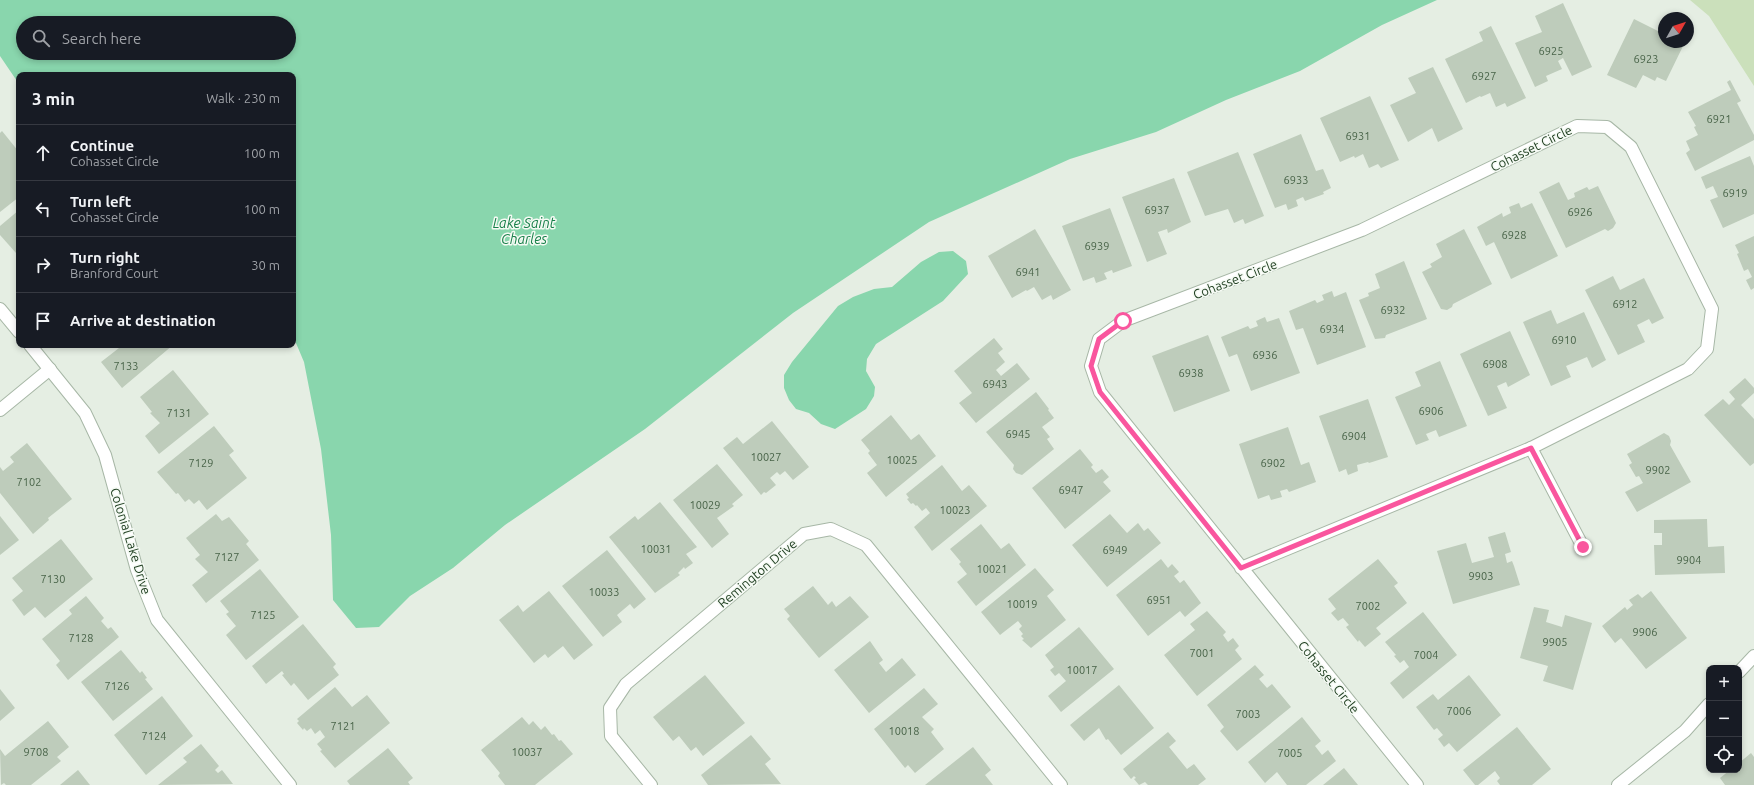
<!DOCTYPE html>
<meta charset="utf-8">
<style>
body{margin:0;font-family:Ubuntu,sans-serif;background:#242831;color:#f1f3f6}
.controls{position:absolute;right:12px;bottom:12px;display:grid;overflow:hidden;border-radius:8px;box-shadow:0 2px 6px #0003}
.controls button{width:36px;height:36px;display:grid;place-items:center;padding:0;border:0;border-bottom:1px solid #363941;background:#171b24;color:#f1f3f6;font:20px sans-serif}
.compass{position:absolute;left:1658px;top:12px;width:36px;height:36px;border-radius:50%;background:#171b24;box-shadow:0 2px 6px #0003;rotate:51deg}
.stop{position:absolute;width:12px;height:12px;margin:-9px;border:3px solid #f9569e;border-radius:50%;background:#fff}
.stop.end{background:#f9569e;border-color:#fff;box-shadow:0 1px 4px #0008}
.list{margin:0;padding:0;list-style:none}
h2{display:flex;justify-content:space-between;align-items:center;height:52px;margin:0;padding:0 16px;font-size:17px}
h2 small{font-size:13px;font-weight:400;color:#9ea1a6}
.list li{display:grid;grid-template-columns:26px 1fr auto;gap:12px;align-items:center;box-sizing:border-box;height:56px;padding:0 16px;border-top:1px solid #363941}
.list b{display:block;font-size:15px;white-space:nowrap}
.list p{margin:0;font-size:13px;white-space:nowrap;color:#9ea1a6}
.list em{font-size:13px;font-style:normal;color:#9ea1a6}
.icon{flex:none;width:22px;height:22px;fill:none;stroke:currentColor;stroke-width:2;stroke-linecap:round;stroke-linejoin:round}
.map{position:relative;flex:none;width:1754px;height:785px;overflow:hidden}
.search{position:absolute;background:#171b24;box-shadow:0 2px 6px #0003;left:16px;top:16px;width:280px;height:44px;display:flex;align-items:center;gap:10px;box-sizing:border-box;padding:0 14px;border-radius:22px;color:#9ea1a6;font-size:15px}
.panel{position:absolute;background:#171b24;box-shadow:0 2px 6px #0003;left:16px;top:72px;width:280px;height:276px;border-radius:8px}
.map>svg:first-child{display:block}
.green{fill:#cbe0bb}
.water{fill:#89d6ad;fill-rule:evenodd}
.building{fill:#beccbb}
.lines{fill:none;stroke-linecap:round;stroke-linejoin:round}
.minor-casing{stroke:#a7b7a6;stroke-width:14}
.minor{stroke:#fff;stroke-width:12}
.route{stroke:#f9569e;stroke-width:5}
.labels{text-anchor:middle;stroke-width:3;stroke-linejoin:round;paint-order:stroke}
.number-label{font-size:11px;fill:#496449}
.street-label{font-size:13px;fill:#224123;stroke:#f5faf4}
.water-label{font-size:14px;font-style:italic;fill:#18804a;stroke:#f5faf4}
</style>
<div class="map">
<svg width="1754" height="785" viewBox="0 0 1754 785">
<rect width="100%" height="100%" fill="#e5eee3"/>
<path class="green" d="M1690,0H1754V86L1709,16Z"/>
<g class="water">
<path d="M0,0H1437L1382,25L1300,71L1226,100L1156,132L1070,159L929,222L793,313L645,429L505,525L453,568L410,596L379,627L356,628L333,600L331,535L321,449L304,362L293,336V75H19V84L0,56ZM23,23H289V53H23Z"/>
<path d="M953,251L966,261L968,274L943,301L876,344L867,359L866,371L875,387L874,396L866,409L835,429L821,424L809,413L796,409L789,400L784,388V375L792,362L838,306L853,297L874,289L892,287L921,262L939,252Z"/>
</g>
<g class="building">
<path d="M1563,3L1592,67L1572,76L1563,58L1558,61L1562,69L1546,76L1548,81L1535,87L1515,43L1542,32L1535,16Z"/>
<path d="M1634,19L1664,34V42H1683L1684,44L1666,81L1657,77L1655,81L1643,75L1636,88L1607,75Z"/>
<path d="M1491,26L1526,98L1507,107L1505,103L1496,107L1490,93L1481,97L1480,96L1466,103L1445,59L1483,41L1479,32Z"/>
<path d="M1433,67L1463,129L1438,142L1432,128L1408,142L1390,105L1416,93L1408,78Z"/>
<path d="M1730,80L1741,101L1737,103L1754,135V140L1695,171L1686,153L1690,150L1686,141L1698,135L1694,127L1696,126L1688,112L1731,90L1727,82Z"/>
<path d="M1370,96L1399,160L1381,168L1378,164L1369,168L1363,154L1355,158L1354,156L1340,162L1320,118Z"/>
<path d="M2,131L19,152V197L0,212V133Z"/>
<path d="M1301,134L1316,171L1323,169L1331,188L1323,192L1324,194L1305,201L1303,197L1296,200L1298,206L1288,210L1286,204L1275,208L1253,154Z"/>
<path d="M1238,152L1264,216L1245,224L1243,219L1234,223L1228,209L1205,216L1187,172Z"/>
<path d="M1750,156L1754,166V214L1723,228L1710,200L1718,197L1713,186L1706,189L1701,177Z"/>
<path d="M1174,178L1191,222L1168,233L1167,229L1158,232L1167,254L1147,262L1122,197Z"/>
<path d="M1559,182L1568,200L1575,197L1574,193L1587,187L1589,190L1598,186L1616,223L1613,228L1608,231L1605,229L1566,248L1539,192Z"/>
<path d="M1519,203L1521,208L1532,203L1558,256L1511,279L1494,242L1486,246L1477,227L1502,213L1503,217L1511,213L1509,207Z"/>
<path d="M1110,208L1132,266L1113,273L1112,270L1104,273L1107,279L1096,283L1094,277L1083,281L1062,226Z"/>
<path d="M19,210V251L16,253L0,235V226Z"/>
<path d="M1035,229L1071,290L1053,300L1051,295L1042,300L1034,287L1027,291L1026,290L1012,298L988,256Z"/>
<path d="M1464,229L1492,284L1453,304L1452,307L1447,310L1441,309L1422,272L1432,267L1430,264L1442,257L1436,244Z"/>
<path d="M1754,236V288L1751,290L1746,280L1752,277L1748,269L1744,271L1737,254L1739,253L1735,245Z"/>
<path d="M1404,261L1427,319L1386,335L1385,338L1375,339L1359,300L1369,296L1368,293L1380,288L1375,274Z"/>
<path d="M1613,276L1620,290L1644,278L1664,318L1652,324L1649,319L1637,325L1645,342L1618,355L1585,290Z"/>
<path d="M1332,291L1334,297L1346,292L1366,347L1317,365L1303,328L1296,330L1289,311L1315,300L1317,303L1324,300L1322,295Z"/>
<path d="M1551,310L1557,324L1584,312L1606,360L1592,368L1587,357L1566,366L1571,377L1551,386L1523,322Z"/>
<path d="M1265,317L1267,322L1279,318L1300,373L1251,391L1237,354L1229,357L1221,337L1248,326L1250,329L1258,326L1256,321Z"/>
<path d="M1510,331L1530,375L1508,387L1506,382L1497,386L1507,408L1488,416L1460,354Z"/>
<path d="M1208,335L1230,391L1174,412L1152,356Z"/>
<path d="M994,338L1003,349L998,353L1005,362L996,370L1001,376L1017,363L1030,379L976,423L959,403L972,393L954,371Z"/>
<path d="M117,345H173L122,388L101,362L119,348Z"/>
<path d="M1440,361L1467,426L1439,437L1436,430L1426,434L1429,440L1416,445L1395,397L1421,386L1415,372Z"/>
<path d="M173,370L209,414L159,454L145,436L160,423L150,413L152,412L140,397Z"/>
<path d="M1745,378L1754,388V393L1741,405L1754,419V463L1750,466L1704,415L1723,399L1729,405L1735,399L1729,392Z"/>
<path d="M1036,392L1049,409L1048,410L1054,418L1042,427L1050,437L1047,439L1054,449L1022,475L1016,473L1013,469L1014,465L986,432Z"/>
<path d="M1368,399L1388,457L1369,463L1368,462L1357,465L1358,471L1348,475L1346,469L1339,472L1319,416Z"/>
<path d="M891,415L911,440L919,434L936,456L886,497L867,473L877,465L868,453L870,451L861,440Z"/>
<path d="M772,421L809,467L793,480L785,471L780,475L777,472L770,478L776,485L766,493L764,492L761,495L723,448L737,437L743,444Z"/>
<path d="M214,426L234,451L229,455L247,478L207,510L199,500L194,504L189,499L185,502L178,493L176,494L170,487L157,472Z"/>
<path d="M1288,427L1301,465L1309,462L1316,482L1289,492L1287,489L1280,491L1282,497L1271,500L1269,495L1258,499L1239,444Z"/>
<path d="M1664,433L1669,436L1671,441L1670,445L1691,482L1637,512L1625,492L1643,483L1639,476L1636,477L1629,465L1632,463L1627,454Z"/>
<path d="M27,443L72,499L48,518L49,520L33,534L0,493V467L3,471L14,462L10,457Z"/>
<path d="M1080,449L1093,465L1091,467L1096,473L1102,469L1109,477L1103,482L1111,491L1065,529L1032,488Z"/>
<path d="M717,464L743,495L732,504L734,506L717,518L729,534L712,548L673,500Z"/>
<path d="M942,465L962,491L969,485L987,506L932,551L914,527L930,513L926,508L922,511L917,505L916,506L913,503L911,504L907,499L909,498L906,494Z"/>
<path d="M660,502L697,547L686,554L693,563L685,569L684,567L678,573L680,575L655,593L609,537L635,516L638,520Z"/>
<path d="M216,514L222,521L229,517L249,541L246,544L259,560L206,603L192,585L208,572L195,559L200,555L186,538Z"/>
<path d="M1110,514L1127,533L1138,523L1144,531L1148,528L1161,543L1107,587L1072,545Z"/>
<path d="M0,516L19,540L0,555Z"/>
<path d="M1707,519L1708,547L1724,546L1725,573L1655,575L1654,545H1662V533H1654V520Z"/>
<path d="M981,524L1001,549L1009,543L1026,565L976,606L957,582L967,574L959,564L961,562L950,549Z"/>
<path d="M1505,532L1511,552L1505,554L1507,563L1512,561L1514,566L1520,585L1453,604L1437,551L1466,543L1472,563L1494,557L1488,537Z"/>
<path d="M61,539L93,579L45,618L35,607L24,616L12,600L23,591L12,578Z"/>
<path d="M607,550L646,599L634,609L630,604L617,615L622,622L603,637L562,586Z"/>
<path d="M1161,559L1168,568L1172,564L1179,572L1174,576L1180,583L1184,580L1201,603L1185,617L1180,611L1148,636L1116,595Z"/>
<path d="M1378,559L1398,583L1394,586L1407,603L1376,628L1381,634L1365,647L1359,640L1358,642L1346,627L1349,625L1343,618L1338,621L1331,613L1336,609L1328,599Z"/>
<path d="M1035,568L1054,590L1047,596L1066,620L1031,648L1022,640L1024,639L1021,636L1023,634L1019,629L1022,626L1018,621L1000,635L981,612Z"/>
<path d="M260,569L299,617L246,660L226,635L236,626L226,614L229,612L220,601Z"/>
<path d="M813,586L828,605L832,601L836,607L850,596L869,617L819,658L787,619L790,616L784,609Z"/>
<path d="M549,591L593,645L574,660L563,646L548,658L545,654L534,663L499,620L518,605L523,612Z"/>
<path d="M1651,591L1687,638L1646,669L1621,638L1615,643L1602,626L1625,607L1627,610L1633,605L1629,600L1638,594L1642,598Z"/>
<path d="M86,596L104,618L101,621L108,629L111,627L119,637L68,680L56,665L60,661L42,639L72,614L69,610Z"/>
<path d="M1534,607L1549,610L1546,622L1562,627L1565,615L1592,623L1573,690L1543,681L1548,666L1520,658Z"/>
<path d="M1207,611L1226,632L1223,635L1228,642L1233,638L1239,646L1235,650L1242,659L1197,696L1164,655L1195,630L1190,624Z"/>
<path d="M1423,612L1457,655L1403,699L1390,683L1409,667L1404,660L1400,663L1394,656L1396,655L1385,642Z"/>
<path d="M303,624L336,664L333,667L339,675L308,700L294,683L291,686L282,675L284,674L282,671L266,684L252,666Z"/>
<path d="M1079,627L1114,669L1061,712L1048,696L1066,681L1059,673L1055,676L1050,670L1054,667L1045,655Z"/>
<path d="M870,641L883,660L879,663L886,672L902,658L916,675L869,713L834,670Z"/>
<path d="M121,650L140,673L142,671L147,678L145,679L153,689L113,721L81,682Z"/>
<path d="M1255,665L1264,675L1259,679L1267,688L1272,684L1291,707L1237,751L1220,731L1224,727L1207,705Z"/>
<path d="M705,675L745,723L703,756L696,747L691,751L679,736L673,741L653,717Z"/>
<path d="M1469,675L1501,715L1457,752L1449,743L1444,747L1438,739L1443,735L1437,728L1434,730L1416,707L1433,694L1438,700Z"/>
<path d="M1119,685L1154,728L1121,755L1108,739L1106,740L1099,728L1084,741L1070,725Z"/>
<path d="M335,687L352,707L367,695L390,723L335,768L320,751L322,750L317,744L325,737L320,730L315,734L311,728L307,731L304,728L303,730L297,723L299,721L297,719Z"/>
<path d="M924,688L938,704L922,717L934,729L931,732L944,749L915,773L908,765L905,768L874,729Z"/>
<path d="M0,689L15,708L0,721Z"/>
<path d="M162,696L193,736L146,775L114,735Z"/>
<path d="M522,717L529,725L533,721L541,730L545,726L552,735L554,734L559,741L561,740L573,754L535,785H505L498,776L500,773L481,750Z"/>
<path d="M1302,717L1321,741L1315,746L1322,755L1328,750L1336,761L1306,785H1287L1277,772L1265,783L1248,762Z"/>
<path d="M48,721L69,747L57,757L61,761L31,785H6L4,783L1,785L0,749L5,756Z"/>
<path d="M1517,727L1551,769L1532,785H1500L1497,781L1500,778L1495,771L1478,785H1475L1463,770Z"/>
<path d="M1168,732L1176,741L1169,747L1187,769L1194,764L1206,779L1198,785H1148L1145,782L1139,785L1134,779L1136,778L1134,776L1131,779L1123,769Z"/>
<path d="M751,735L771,759L765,764L781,784L708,785L701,775Z"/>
<path d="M201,744L219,766L215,770L218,773L222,770L233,784L158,785L187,762L183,758Z"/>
<path d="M973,747L991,770L985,775L993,785H925Z"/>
<path d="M388,748L413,778L408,782L410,785H350L347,781Z"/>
<path d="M1751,753L1754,757V785H1725L1720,778L1730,770H1739V763Z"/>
<path d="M1344,768L1358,785H1323Z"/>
<path d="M78,770L90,785H60Z"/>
</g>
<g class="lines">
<g class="minor-casing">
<g id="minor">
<path d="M0,309L19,332"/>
<path d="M30,345L85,413L105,455L137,570L157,620L290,785"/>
<path d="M0,410L50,369"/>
<path d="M1531,448L1583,547"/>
<path d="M1241,568L1531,448L1688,369L1707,349L1712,309L1631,147L1607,127L1577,126L1362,230L1123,321L1099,339L1091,366L1100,392L1417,785"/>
<path d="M1739,672L1754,656"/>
<path d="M651,785L611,736L610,708L626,684L804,534L831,529L866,545L1061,785"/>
<path d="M1618,785L1685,731L1709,704"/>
</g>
</g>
<use href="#minor" class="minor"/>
</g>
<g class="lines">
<path class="route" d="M1123,321L1099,339L1091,366L1100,392L1241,568L1531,448L1583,547"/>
</g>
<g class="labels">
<g class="number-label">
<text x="1551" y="55">6925</text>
<text x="1646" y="63">6923</text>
<text x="1484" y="80">6927</text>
<text x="1719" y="123">6921</text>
<text x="1358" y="140">6931</text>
<text x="1296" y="184">6933</text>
<text x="1735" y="197">6919</text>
<text x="1157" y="214">6937</text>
<text x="1580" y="216">6926</text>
<text x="1514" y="239">6928</text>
<text x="1097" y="250">6939</text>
<text x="1028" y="276">6941</text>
<text x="1625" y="308">6912</text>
<text x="1393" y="314">6932</text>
<text x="1332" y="333">6934</text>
<text x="1564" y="344">6910</text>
<text x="1265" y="359">6936</text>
<text x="1495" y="368">6908</text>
<text x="126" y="370">7133</text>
<text x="1191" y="377">6938</text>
<text x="995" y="388">6943</text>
<text x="1431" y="415">6906</text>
<text x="179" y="417">7131</text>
<text x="1018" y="438">6945</text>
<text x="1354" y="440">6904</text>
<text x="766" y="461">10027</text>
<text x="902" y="464">10025</text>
<text x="201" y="467">7129</text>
<text x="1273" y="467">6902</text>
<text x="1658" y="474">9902</text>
<text x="29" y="486">7102</text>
<text x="1071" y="494">6947</text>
<text x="705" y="509">10029</text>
<text x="955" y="514">10023</text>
<text x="656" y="553">10031</text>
<text x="1115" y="554">6949</text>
<text x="227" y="561">7127</text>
<text x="1689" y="564">9904</text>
<text x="992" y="573">10021</text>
<text x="1481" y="580">9903</text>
<text x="53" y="583">7130</text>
<text x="604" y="596">10033</text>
<text x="1159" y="604">6951</text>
<text x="1022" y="608">10019</text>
<text x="1368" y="610">7002</text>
<text x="263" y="619">7125</text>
<text x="1645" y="636">9906</text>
<text x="81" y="642">7128</text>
<text x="1555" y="646">9905</text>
<text x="1202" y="657">7001</text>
<text x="1426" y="659">7004</text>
<text x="1082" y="674">10017</text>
<text x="117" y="690">7126</text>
<text x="1459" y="715">7006</text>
<text x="1248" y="718">7003</text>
<text x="343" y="730">7121</text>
<text x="904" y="735">10018</text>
<text x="154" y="740">7124</text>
<text x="36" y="756">9708</text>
<text x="527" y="756">10037</text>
<text x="1290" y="757">7005</text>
</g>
<g class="street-label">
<text transform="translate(1531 148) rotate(-26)" y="5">Cohasset Circle</text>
<text transform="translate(1235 279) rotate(-21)" y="5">Cohasset Circle</text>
<text transform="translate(131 541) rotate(73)" y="5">Colonial Lake Drive</text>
<text transform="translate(757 573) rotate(-40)" y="5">Remington Drive</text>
<text transform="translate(1329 677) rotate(51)" y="5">Cohasset Circle</text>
</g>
<g class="water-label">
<text x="524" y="228">Lake Saint<tspan x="524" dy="16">Charles</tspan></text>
</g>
</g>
</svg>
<div class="controls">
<button>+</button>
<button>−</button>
<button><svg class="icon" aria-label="locate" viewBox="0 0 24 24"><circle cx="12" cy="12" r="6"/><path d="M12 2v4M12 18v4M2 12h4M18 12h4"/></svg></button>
</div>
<svg class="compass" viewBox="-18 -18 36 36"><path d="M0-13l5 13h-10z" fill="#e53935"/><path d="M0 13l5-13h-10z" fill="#9ea1a6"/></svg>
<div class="stop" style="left:1123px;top:321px"></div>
<div class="stop end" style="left:1583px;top:547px"></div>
<div class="search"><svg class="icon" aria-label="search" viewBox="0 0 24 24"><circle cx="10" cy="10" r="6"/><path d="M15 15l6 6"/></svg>Search here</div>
<section class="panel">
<h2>3 min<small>Walk · 230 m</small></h2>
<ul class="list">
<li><svg class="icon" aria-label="ahead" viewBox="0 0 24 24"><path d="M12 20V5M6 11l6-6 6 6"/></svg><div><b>Continue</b><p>Cohasset Circle</p></div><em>100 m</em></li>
<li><svg class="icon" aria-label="left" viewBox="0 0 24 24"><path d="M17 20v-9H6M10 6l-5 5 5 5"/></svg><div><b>Turn left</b><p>Cohasset Circle</p></div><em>100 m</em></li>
<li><svg class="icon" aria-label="right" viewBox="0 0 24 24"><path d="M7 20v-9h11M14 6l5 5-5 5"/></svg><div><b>Turn right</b><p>Branford Court</p></div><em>30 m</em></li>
<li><svg class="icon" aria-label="arrive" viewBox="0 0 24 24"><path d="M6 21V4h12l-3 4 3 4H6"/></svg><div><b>Arrive at destination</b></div></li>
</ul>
</section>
</div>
